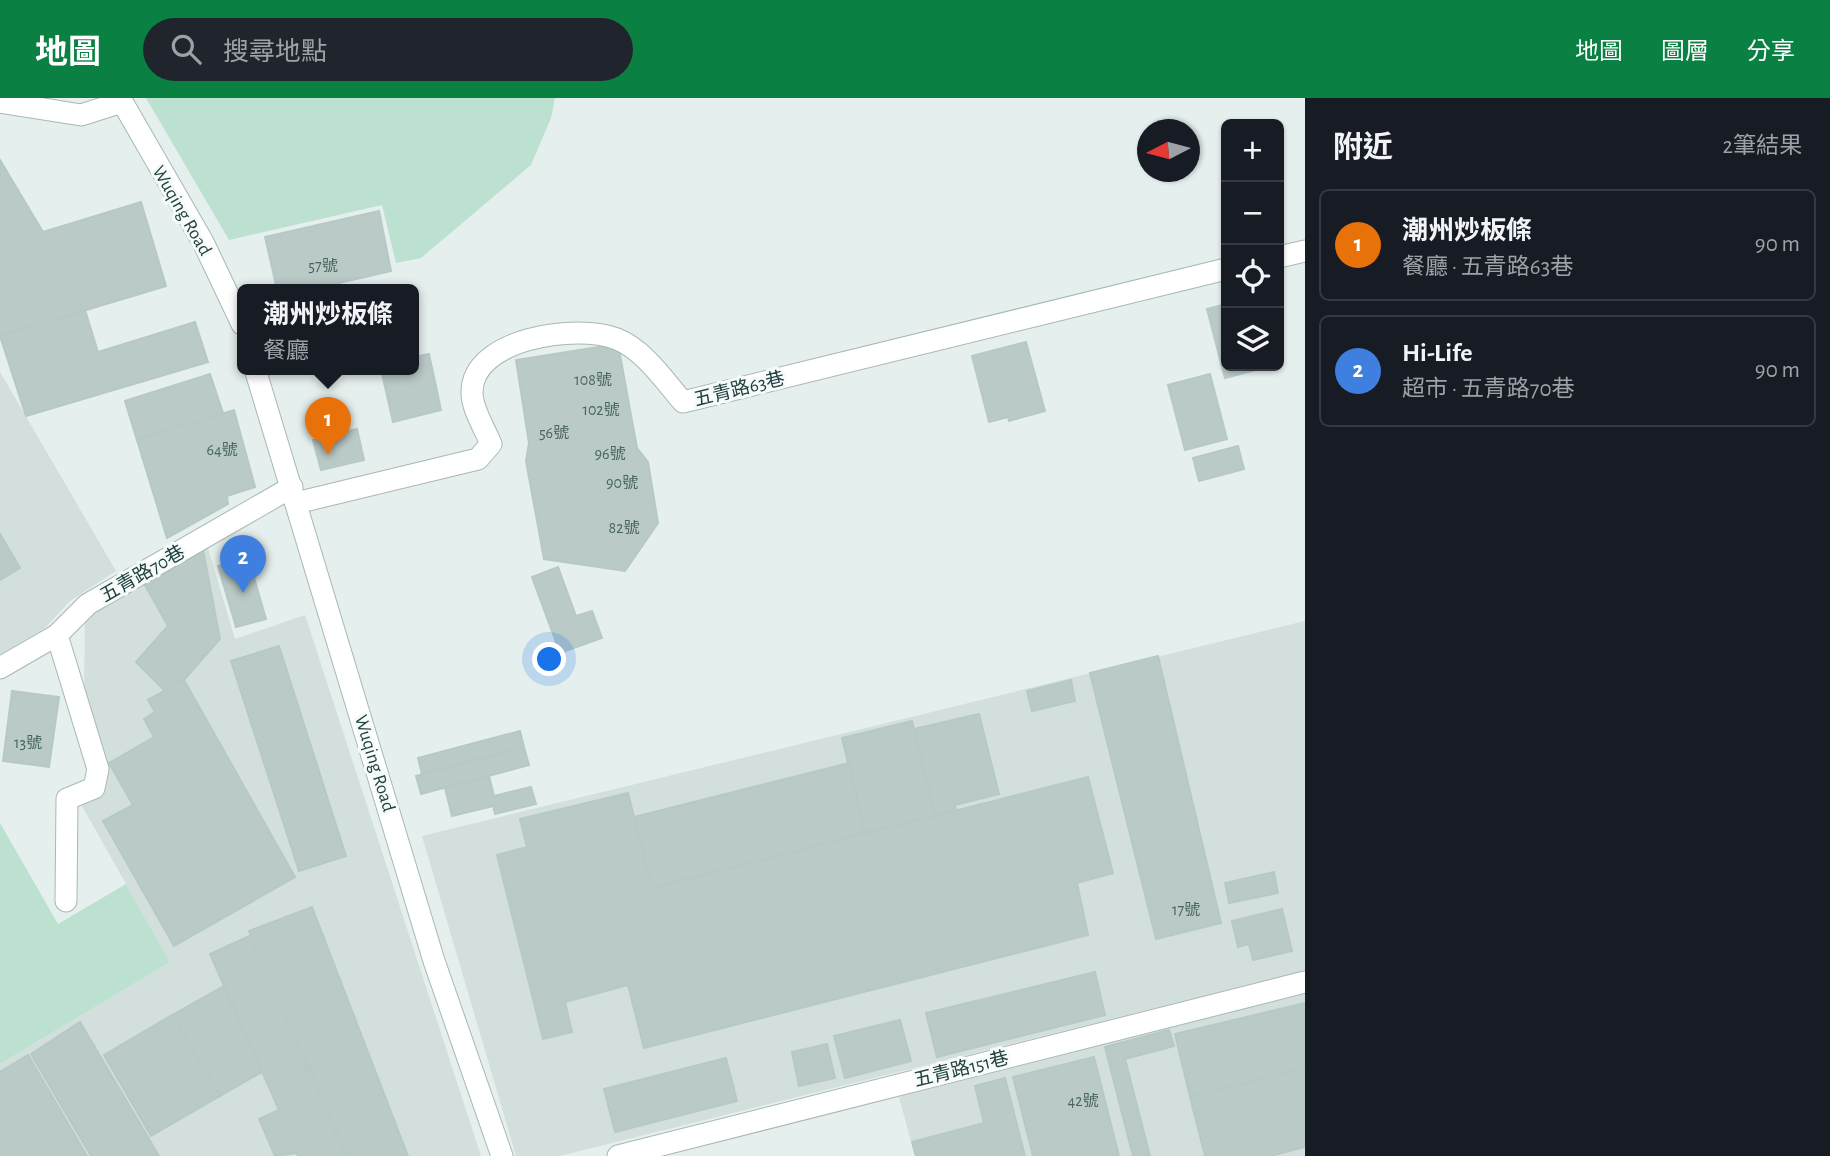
<!DOCTYPE html>
<html lang="zh-TW">
<meta charset="utf-8">
<style>
body{margin:0;font-family:"Alegreya Sans","Noto Sans TC",sans-serif;background:#20242c;color:#f1f3f6}
.controls{position:absolute;right:21px;top:21px;display:grid;overflow:hidden;border-radius:10px;box-shadow:0 2px 5px #0004}
.controls button{width:63px;height:63px;display:grid;place-items:center;padding:0;border:0;border-bottom:2px solid #363941;background:#171b24;color:#f1f3f6;font:35px sans-serif}
.compass{position:absolute;left:1137px;top:21px;width:63px;height:63px;border-radius:50%;background:#171b24;box-shadow:0 2px 5px #0004;rotate:264deg}
.you{position:absolute;left:550px;top:562px;width:24px;height:24px;margin:-18px;border:5px solid #fff;border-radius:50%;background:#1a73e8;box-shadow:0 0 0 10px #1a73e833}
.badge{display:grid;place-items:center;width:46px;height:46px;border-radius:50%;background:#0b8043;color:#fff;font-size:23px;font-weight:700}
.pin{position:absolute;translate:-50% -58px;filter:drop-shadow(0 2px 4px #0008)}
.pin::after{content:'';position:absolute;top:37px;width:24px;height:21px;background:inherit;clip-path:polygon(0 0,100% 0,50% 100%)}
.popup{position:absolute;left:237px;top:186px;width:182px;height:91px;box-sizing:border-box;display:grid;place-content:center;border-radius:10px;background:#171b24;filter:drop-shadow(0 2px 5px #0005);font-size:23px;white-space:nowrap;color:#9ea1a6}
.popup b{font-size:26px;color:#f1f3f6}
.popup::after{content:'';position:absolute;left:50%;top:100%;margin-left:-14px;border:14px solid transparent;border-top-color:#171b24}
.list{margin:0;padding:0;list-style:none}
h2{display:flex;justify-content:space-between;align-items:center;height:91px;margin:0;padding:0 28px;font-size:30px}
h2 small{font-size:23px;font-weight:400;color:#9ea1a6}
.list li{display:grid;grid-template-columns:46px 1fr auto;gap:21px;align-items:center;box-sizing:border-box;height:112px;margin:0 14px 14px;padding:0 14px;border:2px solid #363941;border-radius:10px}
.list b{display:block;font-size:26px;white-space:nowrap}
.list p{margin:0;font-size:23px;white-space:nowrap;color:#9ea1a6}
.list em{font-size:23px;font-style:normal;color:#9ea1a6}
.icon{flex:none;width:38px;height:38px;fill:none;stroke:currentColor;stroke-width:2;stroke-linecap:round;stroke-linejoin:round}
.map{position:relative;flex:none;width:1305px;height:1058px;overflow:hidden}
header{display:flex;align-items:center;gap:42px;box-sizing:border-box;height:98px;padding:0 35px;background:#0b8043;color:#fff}
header strong{font-size:33px}
nav{display:flex;gap:38px;margin-inline-start:auto;font-size:24px}
.search{width:490px;height:63px;background:#20242c;display:flex;align-items:center;gap:18px;box-sizing:border-box;padding:0 24px;border-radius:38px;color:#9ea1a6;font-size:26px}
main{display:flex}
aside{flex:1;background:#171b24}
.map>svg:first-child{display:block}
.built{fill:#d3dfdd}
.green{fill:#bde1d0}
.building{fill:#bacac7;stroke:#b6c9c6;stroke-width:2}
.lines{fill:none;stroke-linecap:round;stroke-linejoin:round}
.minor-casing{stroke:#a7b8b6;stroke-width:23}
.minor{stroke:#fff;stroke-width:21}
.labels{text-anchor:middle;stroke-width:6;stroke-linejoin:round;paint-order:stroke}
.number-label{font-size:16px;fill:#486463}
.street-label{font-size:19px;fill:#224242;stroke:#f6fbfa}
</style>
<header>
<strong>地圖</strong>
<div class="search"><svg class="icon" aria-label="search" viewBox="0 0 24 24"><circle cx="10" cy="10" r="6"/><path d="M15 15l6 6"/></svg>搜尋地點</div>
<nav><a>地圖</a><a>圖層</a><a>分享</a></nav>
</header>
<main>
<div class="map">
<svg width="1305" height="1058" viewBox="0 0 1305 1058">
<rect width="100%" height="100%" fill="#e5efed"/>
<g class="built">
<path d="M0,274L116,473L70,503L45,530L0,557V482L20,470L0,436Z"/>
<path d="M207,447L235,541L305,517L481,1058H0V966L170,864L82,708L107,687L84,593L85,519Z"/>
<path d="M1305,523V873L560,1058H516L422,738Z"/>
<path d="M1305,895V1058H915L899,999Z"/>
</g>
<g class="green">
<path d="M146,0H555L551,20L531,67L421,160L396,165L382,107L229,142Z"/>
<path d="M0,725L58,826L126,786L170,864L0,966Z"/>
</g>
<g class="building">
<path d="M0,62L43,134L141,104L166,188L0,238Z"/>
<path d="M379,113L391,173L313,191H277L265,139Z"/>
<path d="M1226,206V268L1263,270L1225,280L1207,211Z"/>
<path d="M85,212L98,254L195,224L208,264L26,318L0,238Z"/>
<path d="M1026,244L1045,313L1009,323L1008,319L989,324L972,258Z"/>
<path d="M618,246L637,350L648,364L658,425L625,473L544,461L526,363L529,345L516,262Z"/>
<path d="M429,256L441,312L393,324L381,271H414V259Z"/>
<path d="M210,276L223,315L137,342L125,303Z"/>
<path d="M1210,276L1227,341L1185,352L1168,287Z"/>
<path d="M234,312L255,389L227,398L228,406L167,440L137,342Z"/>
<path d="M357,331L364,362L321,372L313,342Z"/>
<path d="M1238,348L1244,371L1199,383L1193,360Z"/>
<path d="M0,436L20,470L0,482Z"/>
<path d="M203,452L220,541L184,582L165,593L136,564L168,528L145,487Z"/>
<path d="M248,459L266,521L236,529L218,468Z"/>
<path d="M558,469L576,518L592,513L602,540L560,555L532,479Z"/>
<path d="M279,548L346,758L299,773L231,563Z"/>
<path d="M1158,558L1221,825L1156,841L1090,575Z"/>
<path d="M184,582L295,779L174,848L103,723L133,707L109,665L154,639L144,621L155,614L148,602Z"/>
<path d="M1071,582L1075,603L1032,613L1027,593Z"/>
<path d="M12,593L59,599L49,669L3,663Z"/>
<path d="M979,616L999,696L955,707L956,713L935,718L914,631Z"/>
<path d="M912,623L935,718L865,735L842,640Z"/>
<path d="M520,633L524,649L422,676L418,660Z"/>
<path d="M524,649L529,667L421,696L416,678Z"/>
<path d="M849,665L865,735L652,790L634,719Z"/>
<path d="M489,678L494,698L531,689L536,706L495,716L493,708L452,718L445,690Z"/>
<path d="M1088,679L1113,775L1077,785L1088,837L644,950L628,887L565,904L572,934L543,941L497,757L527,749L520,721L628,695L652,790Z"/>
<path d="M1274,774L1278,795L1229,805L1225,785Z"/>
<path d="M312,809L408,1058H348L249,833Z"/>
<path d="M1282,811L1292,853L1253,862L1249,846L1238,849L1232,823Z"/>
<path d="M249,838L346,1058H298L297,1055L275,1058L259,1021L279,1012L210,856Z"/>
<path d="M1095,874L1105,917L937,959L926,915Z"/>
<path d="M224,888L262,974L220,998L172,917Z"/>
<path d="M1305,905V970L1190,999L1175,936Z"/>
<path d="M172,917L220,998L151,1038L104,957Z"/>
<path d="M900,922L911,963L845,980L834,938Z"/>
<path d="M80,924L159,1058H91L31,956Z"/>
<path d="M1169,932L1174,948L1125,961L1150,1058H1133L1105,949Z"/>
<path d="M827,946L835,980L799,988L792,954Z"/>
<path d="M28,957L87,1058H0V974Z"/>
<path d="M1094,959L1119,1058H1033L1013,979Z"/>
<path d="M726,960L737,1003L615,1034L604,991Z"/>
<path d="M1305,970V1049L1271,1058H1205L1190,999Z"/>
<path d="M1005,980L1025,1058H916L912,1044L984,1025L975,988Z"/>
</g>
<g class="lines">
<g class="minor-casing">
<g id="minor">
<path d="M120,0L203,144L242,226"/>
<path d="M0,4L81,17L122,4"/>
<path d="M1279,159L1305,153"/>
<path d="M255,271L434,863L502,1058"/>
<path d="M296,405L478,361L491,346C485,331 472,311 472,295C471,240 578,225 617,241C644,252 664,282 683,304L1226,171"/>
<path d="M57,537L98,671L94,690L67,701L66,803"/>
<path d="M0,570L57,537L88,506L292,389"/>
<path d="M618,1058L1305,884"/>
</g>
</g>
<use href="#minor" class="minor"/>
</g>
<g class="labels">
<g class="number-label">
<text x="323" y="173">57號</text>
<text x="593" y="287">108號</text>
<text x="601" y="317">102號</text>
<text x="554" y="340">56號</text>
<text x="222" y="357">64號</text>
<text x="610" y="361">96號</text>
<text x="622" y="390">90號</text>
<text x="624" y="435">82號</text>
<text x="28" y="650">13號</text>
<text x="1186" y="817">17號</text>
<text x="1083" y="1008">42號</text>
</g>
<g class="street-label">
<text transform="translate(183 112) rotate(60)" y="7">Wuqing Road</text>
<text transform="translate(739 290) rotate(-14)" y="7">五青路63巷</text>
<text transform="translate(142 475) rotate(-30)" y="7">五青路70巷</text>
<text transform="translate(376 665) rotate(73)" y="7">Wuqing Road</text>
<text transform="translate(961 970) rotate(-14)" y="7">五青路151巷</text>
</g>
</g>
</svg>
<div class="controls">
<button>+</button>
<button>−</button>
<button><svg class="icon" aria-label="locate" viewBox="0 0 24 24"><circle cx="12" cy="12" r="6"/><path d="M12 2v4M12 18v4M2 12h4M18 12h4"/></svg></button>
<button><svg class="icon" aria-label="layers" viewBox="0 0 24 24"><path d="M12 4l9 5-9 5-9-5zM3 14l9 5 9-5"/></svg></button>
</div>
<svg class="compass" viewBox="-18 -18 36 36"><path d="M0-13l5 13h-10z" fill="#e53935"/><path d="M0 13l5-13h-10z" fill="#9ea1a6"/></svg>
<div class="you"></div>
<div class="pin badge" style="left:328px;top:357px;background:#e8710a">1</div>
<div class="popup"><b>潮州炒板條</b>餐廳</div>
<div class="pin badge" style="left:243px;top:495px;background:#3f7fe0">2</div>
</div>
<aside>
<h2>附近<small>2筆結果</small></h2>
<ul class="list">
<li><span class="badge" style="background:#e8710a">1</span><div><b>潮州炒板條</b><p>餐廳 · 五青路63巷</p></div><em>90 m</em></li>
<li><span class="badge" style="background:#3f7fe0">2</span><div><b>Hi-Life</b><p>超市 · 五青路70巷</p></div><em>90 m</em></li>
</ul>
</aside>
</main>
